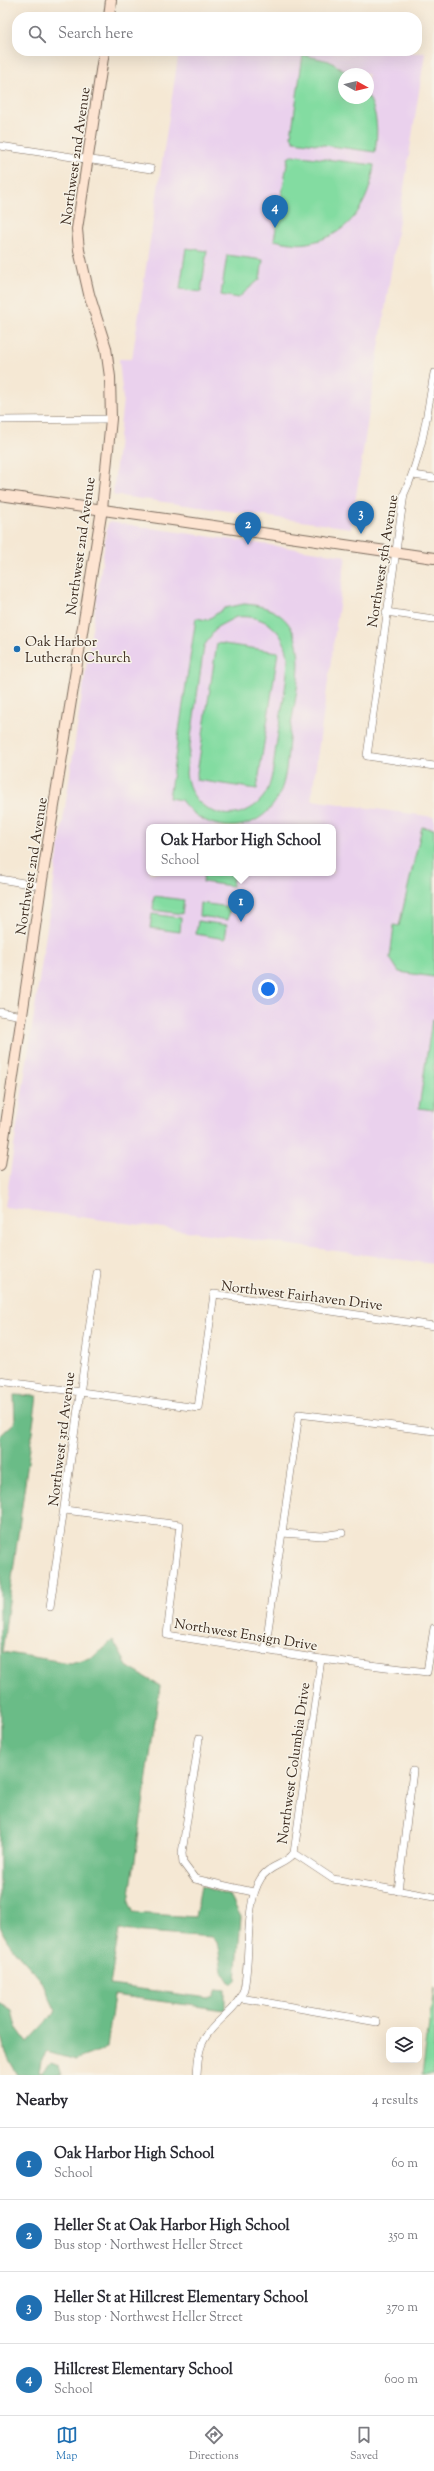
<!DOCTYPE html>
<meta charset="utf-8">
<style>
body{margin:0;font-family:"Sorts Mill Goudy",serif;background:#f2f2f3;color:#2b2b33}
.controls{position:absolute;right:12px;bottom:12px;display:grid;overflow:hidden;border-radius:8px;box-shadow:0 4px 16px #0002}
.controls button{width:36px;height:36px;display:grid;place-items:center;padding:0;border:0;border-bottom:1px solid #e1e1e2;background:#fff;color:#2b2b33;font:20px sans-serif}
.compass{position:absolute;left:338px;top:68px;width:36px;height:36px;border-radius:50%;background:#fff;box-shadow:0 4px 16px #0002;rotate:98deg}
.you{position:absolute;left:268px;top:989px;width:14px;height:14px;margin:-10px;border:3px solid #fff;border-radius:50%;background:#1a73e8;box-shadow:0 0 0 6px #1a73e833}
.badge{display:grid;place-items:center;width:26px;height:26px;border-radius:50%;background:#1f6fb2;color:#fff;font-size:13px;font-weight:700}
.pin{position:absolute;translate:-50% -33px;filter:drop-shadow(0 1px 2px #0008)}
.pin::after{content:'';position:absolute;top:21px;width:14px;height:12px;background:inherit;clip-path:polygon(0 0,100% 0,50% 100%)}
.popup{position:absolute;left:146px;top:824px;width:190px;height:52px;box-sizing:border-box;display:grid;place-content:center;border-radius:8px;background:#fff;filter:drop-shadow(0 1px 3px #0005);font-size:13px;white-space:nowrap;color:#7c7c81}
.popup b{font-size:15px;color:#2b2b33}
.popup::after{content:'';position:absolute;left:50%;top:100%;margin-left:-8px;border:8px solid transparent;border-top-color:#fff}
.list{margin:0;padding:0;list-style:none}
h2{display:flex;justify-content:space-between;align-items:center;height:52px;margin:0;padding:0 16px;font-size:17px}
h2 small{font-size:13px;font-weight:400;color:#7c7c81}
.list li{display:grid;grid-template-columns:26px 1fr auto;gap:12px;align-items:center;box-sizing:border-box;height:72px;padding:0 16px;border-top:1px solid #e1e1e2}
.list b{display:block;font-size:15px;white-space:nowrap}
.list p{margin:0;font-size:13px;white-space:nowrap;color:#7c7c81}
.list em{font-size:13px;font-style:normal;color:#7c7c81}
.icon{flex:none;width:22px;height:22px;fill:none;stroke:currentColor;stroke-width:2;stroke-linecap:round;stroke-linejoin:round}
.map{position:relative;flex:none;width:434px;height:2075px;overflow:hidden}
.search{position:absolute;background:#fff;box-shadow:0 4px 16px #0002;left:12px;right:12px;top:12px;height:44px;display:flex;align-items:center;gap:10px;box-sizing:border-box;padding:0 14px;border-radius:16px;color:#7c7c81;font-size:15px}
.sheet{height:340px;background:#fff}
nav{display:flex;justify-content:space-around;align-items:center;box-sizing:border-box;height:56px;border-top:1px solid #e1e1e2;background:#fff;font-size:11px;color:#7c7c81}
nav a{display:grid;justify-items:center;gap:2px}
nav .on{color:#1f6fb2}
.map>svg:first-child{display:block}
.built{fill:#ead1ed;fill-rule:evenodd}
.green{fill:#83dca1;stroke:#5f8360;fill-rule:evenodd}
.forest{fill:#6abc87;stroke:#527352}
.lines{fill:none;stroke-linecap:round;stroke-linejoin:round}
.street-casing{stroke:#7c6c5e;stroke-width:8}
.secondary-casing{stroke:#7c6c5e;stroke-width:12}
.street{stroke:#fff;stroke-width:7}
.secondary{stroke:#fde4d1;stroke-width:10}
.poi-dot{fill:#1f6fb2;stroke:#f7f3e8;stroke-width:1.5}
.labels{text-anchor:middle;stroke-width:3;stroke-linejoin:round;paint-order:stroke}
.street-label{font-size:14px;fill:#3b2a1e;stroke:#f7f3e8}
.poi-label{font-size:14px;fill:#3b2a1e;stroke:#f7f3e8;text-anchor:start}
</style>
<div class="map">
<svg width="434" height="2075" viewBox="0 0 434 2075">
<rect width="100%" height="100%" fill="#f7f3e8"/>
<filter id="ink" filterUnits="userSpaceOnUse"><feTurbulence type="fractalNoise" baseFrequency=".025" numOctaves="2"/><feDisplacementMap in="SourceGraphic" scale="8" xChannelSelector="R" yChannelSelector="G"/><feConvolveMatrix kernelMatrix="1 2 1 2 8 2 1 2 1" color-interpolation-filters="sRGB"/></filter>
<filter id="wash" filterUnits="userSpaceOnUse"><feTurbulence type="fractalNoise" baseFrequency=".012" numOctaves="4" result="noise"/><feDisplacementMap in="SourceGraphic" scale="16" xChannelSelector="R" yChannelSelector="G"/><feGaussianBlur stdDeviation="0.9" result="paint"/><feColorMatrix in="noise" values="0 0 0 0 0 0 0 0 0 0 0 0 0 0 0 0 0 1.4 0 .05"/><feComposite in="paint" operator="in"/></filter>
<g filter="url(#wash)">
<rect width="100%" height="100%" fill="#f5e8d4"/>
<g class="built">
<path d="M179,51L425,53L351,528L113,495L123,399L119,359H132ZM344,74H368V98H344Z"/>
<path d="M108,522L346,556L311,800L434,817V1264L5,1207ZM149,827H333V873H149Z"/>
</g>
<g class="green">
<path d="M303,55L329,61L350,74H344V98H368V96C378,114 378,132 375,152L294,141L291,136Z"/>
<path d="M293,155L374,165C370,204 348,237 307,243C296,245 285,242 274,240L288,158Z"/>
<path d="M186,248L207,251L201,292L180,289Z"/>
<path d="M227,255L263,260L260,279L238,298L221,295Z"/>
<path d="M244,604C319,608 298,682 290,731C287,752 288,780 277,799C255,837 205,834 181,800L169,798L196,618L207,620L225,608ZM236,617C264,614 285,630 288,658C287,685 281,713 277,740C274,756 274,776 267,791C257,811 232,820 212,811C196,804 188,790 186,773L204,646L217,627Z"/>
<path d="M217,643L278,652L257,789L196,780Z"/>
<path d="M422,827L434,829V977L399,972L390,958L394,925L399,926Z"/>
<path d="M204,873H234L232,886L203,882Z"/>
<path d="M154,896L184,900L182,914L153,910Z"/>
<path d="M200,903L230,907L228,920L199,916Z"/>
<path d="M152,914L181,918L180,932L150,928Z"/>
<path d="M198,921L227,925L225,939L196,934Z"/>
<path d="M434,1019V1110L419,1108L432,1020Z"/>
<path d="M434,1988V2075H422Z"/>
</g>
<path class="forest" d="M14,1395L37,1396L2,1652L70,1663L93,1657L113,1640L128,1667L160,1686L129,1902L134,1913L195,1917L201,1886L230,1896L241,1917L236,1981L231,1985L222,1971L217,1941L212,1937L119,1930L110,1985L209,1998L214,1996L217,1989L225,1990V2010L114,1995L107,2048L75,2060L47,2052L41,2061L39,2072L42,2073L51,2063L59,2066L62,2075H18C0,2046 0,2037 0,2003L12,2011L16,2027L27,2042L56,2011C50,2000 46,1987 39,1978C25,1960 8,1948 0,1926V1436L15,1422Z"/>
</g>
<g filter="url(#ink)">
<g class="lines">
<g class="street-casing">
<g id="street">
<path d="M0,146L151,169"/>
<path d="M434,373C427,414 422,456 404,494L367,756L434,766"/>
<path d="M0,420L111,419"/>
<path d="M413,475L434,478"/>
<path d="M386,612L434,619"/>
<path d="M0,879L41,886"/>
<path d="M0,1012L22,1016"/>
<path d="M0,1381L198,1408L214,1294L434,1326"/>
<path d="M65,1510L180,1525L167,1635L321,1659L427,1672L434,1628"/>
<path d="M282,1533L322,1536L342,1533"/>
<path d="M50,1607L97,1273"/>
<path d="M265,1651L299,1414L434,1431"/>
<path d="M199,1739L182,1853L183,1863L195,1879L253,1892"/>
<path d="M294,1853L333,1879L434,1897"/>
<path d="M398,1891L413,1771"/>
<path d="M241,1998L377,2022"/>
<path d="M197,2075C198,2063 198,2049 205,2038C216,2019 237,2011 244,1989C251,1957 244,1904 261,1878C269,1865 286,1865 294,1853L321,1659"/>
</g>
</g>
<g class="secondary-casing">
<g id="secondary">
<path d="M109,17L111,0"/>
<path d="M0,495L434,558"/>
<path d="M0,1165L41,886L102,509L111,419L110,377L106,348L89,294L79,250L77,229L104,51"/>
</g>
</g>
<use href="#street" class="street"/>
<use href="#secondary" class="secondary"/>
</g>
</g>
<circle class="poi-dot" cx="17" cy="649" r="4"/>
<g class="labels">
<g class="street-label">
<text transform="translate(75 156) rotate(-82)" y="5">Northwest 2nd Avenue</text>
<text transform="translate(80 546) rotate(-82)" y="5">Northwest 2nd Avenue</text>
<text transform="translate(382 561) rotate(-81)" y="5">Northwest 5th Avenue</text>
<text transform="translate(31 866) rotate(-81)" y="5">Northwest 2nd Avenue</text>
<text transform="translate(302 1295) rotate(7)" y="5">Northwest Fairhaven Drive</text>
<text transform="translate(61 1439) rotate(-83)" y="5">Northwest 3rd Avenue</text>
<text transform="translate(246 1634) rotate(9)" y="5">Northwest Ensign Drive</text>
<text transform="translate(293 1763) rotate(-82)" y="5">Northwest Columbia Drive</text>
</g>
<g class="poi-label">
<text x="25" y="646">Oak Harbor<tspan x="25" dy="16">Lutheran Church</tspan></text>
</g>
</g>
</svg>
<div class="controls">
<button><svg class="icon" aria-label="layers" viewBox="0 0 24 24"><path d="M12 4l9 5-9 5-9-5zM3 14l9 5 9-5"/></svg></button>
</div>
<svg class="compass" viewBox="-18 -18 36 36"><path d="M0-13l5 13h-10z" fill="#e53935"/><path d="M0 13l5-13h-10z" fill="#7c7c81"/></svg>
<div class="you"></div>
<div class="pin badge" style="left:241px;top:922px">1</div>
<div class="popup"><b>Oak Harbor High School</b>School</div>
<div class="pin badge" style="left:248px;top:545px">2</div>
<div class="pin badge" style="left:361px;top:534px">3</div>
<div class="pin badge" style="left:275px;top:228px">4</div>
<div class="search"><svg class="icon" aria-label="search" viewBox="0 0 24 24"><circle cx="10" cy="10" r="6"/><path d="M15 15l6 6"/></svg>Search here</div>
</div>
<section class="sheet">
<h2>Nearby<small>4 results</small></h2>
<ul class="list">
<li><span class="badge">1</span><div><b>Oak Harbor High School</b><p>School</p></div><em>60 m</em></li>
<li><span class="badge">2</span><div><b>Heller St at Oak Harbor High School</b><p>Bus stop · Northwest Heller Street</p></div><em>350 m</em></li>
<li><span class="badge">3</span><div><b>Heller St at Hillcrest Elementary School</b><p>Bus stop · Northwest Heller Street</p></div><em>370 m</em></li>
<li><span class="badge">4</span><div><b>Hillcrest Elementary School</b><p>School</p></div><em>600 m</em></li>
</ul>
</section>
<nav>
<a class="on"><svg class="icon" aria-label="map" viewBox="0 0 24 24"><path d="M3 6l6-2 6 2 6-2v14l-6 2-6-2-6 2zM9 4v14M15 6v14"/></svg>Map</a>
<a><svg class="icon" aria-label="directions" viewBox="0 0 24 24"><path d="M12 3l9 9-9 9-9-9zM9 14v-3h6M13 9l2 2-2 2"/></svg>Directions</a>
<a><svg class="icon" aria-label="saved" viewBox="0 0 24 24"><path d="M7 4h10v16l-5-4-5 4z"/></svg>Saved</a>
</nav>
